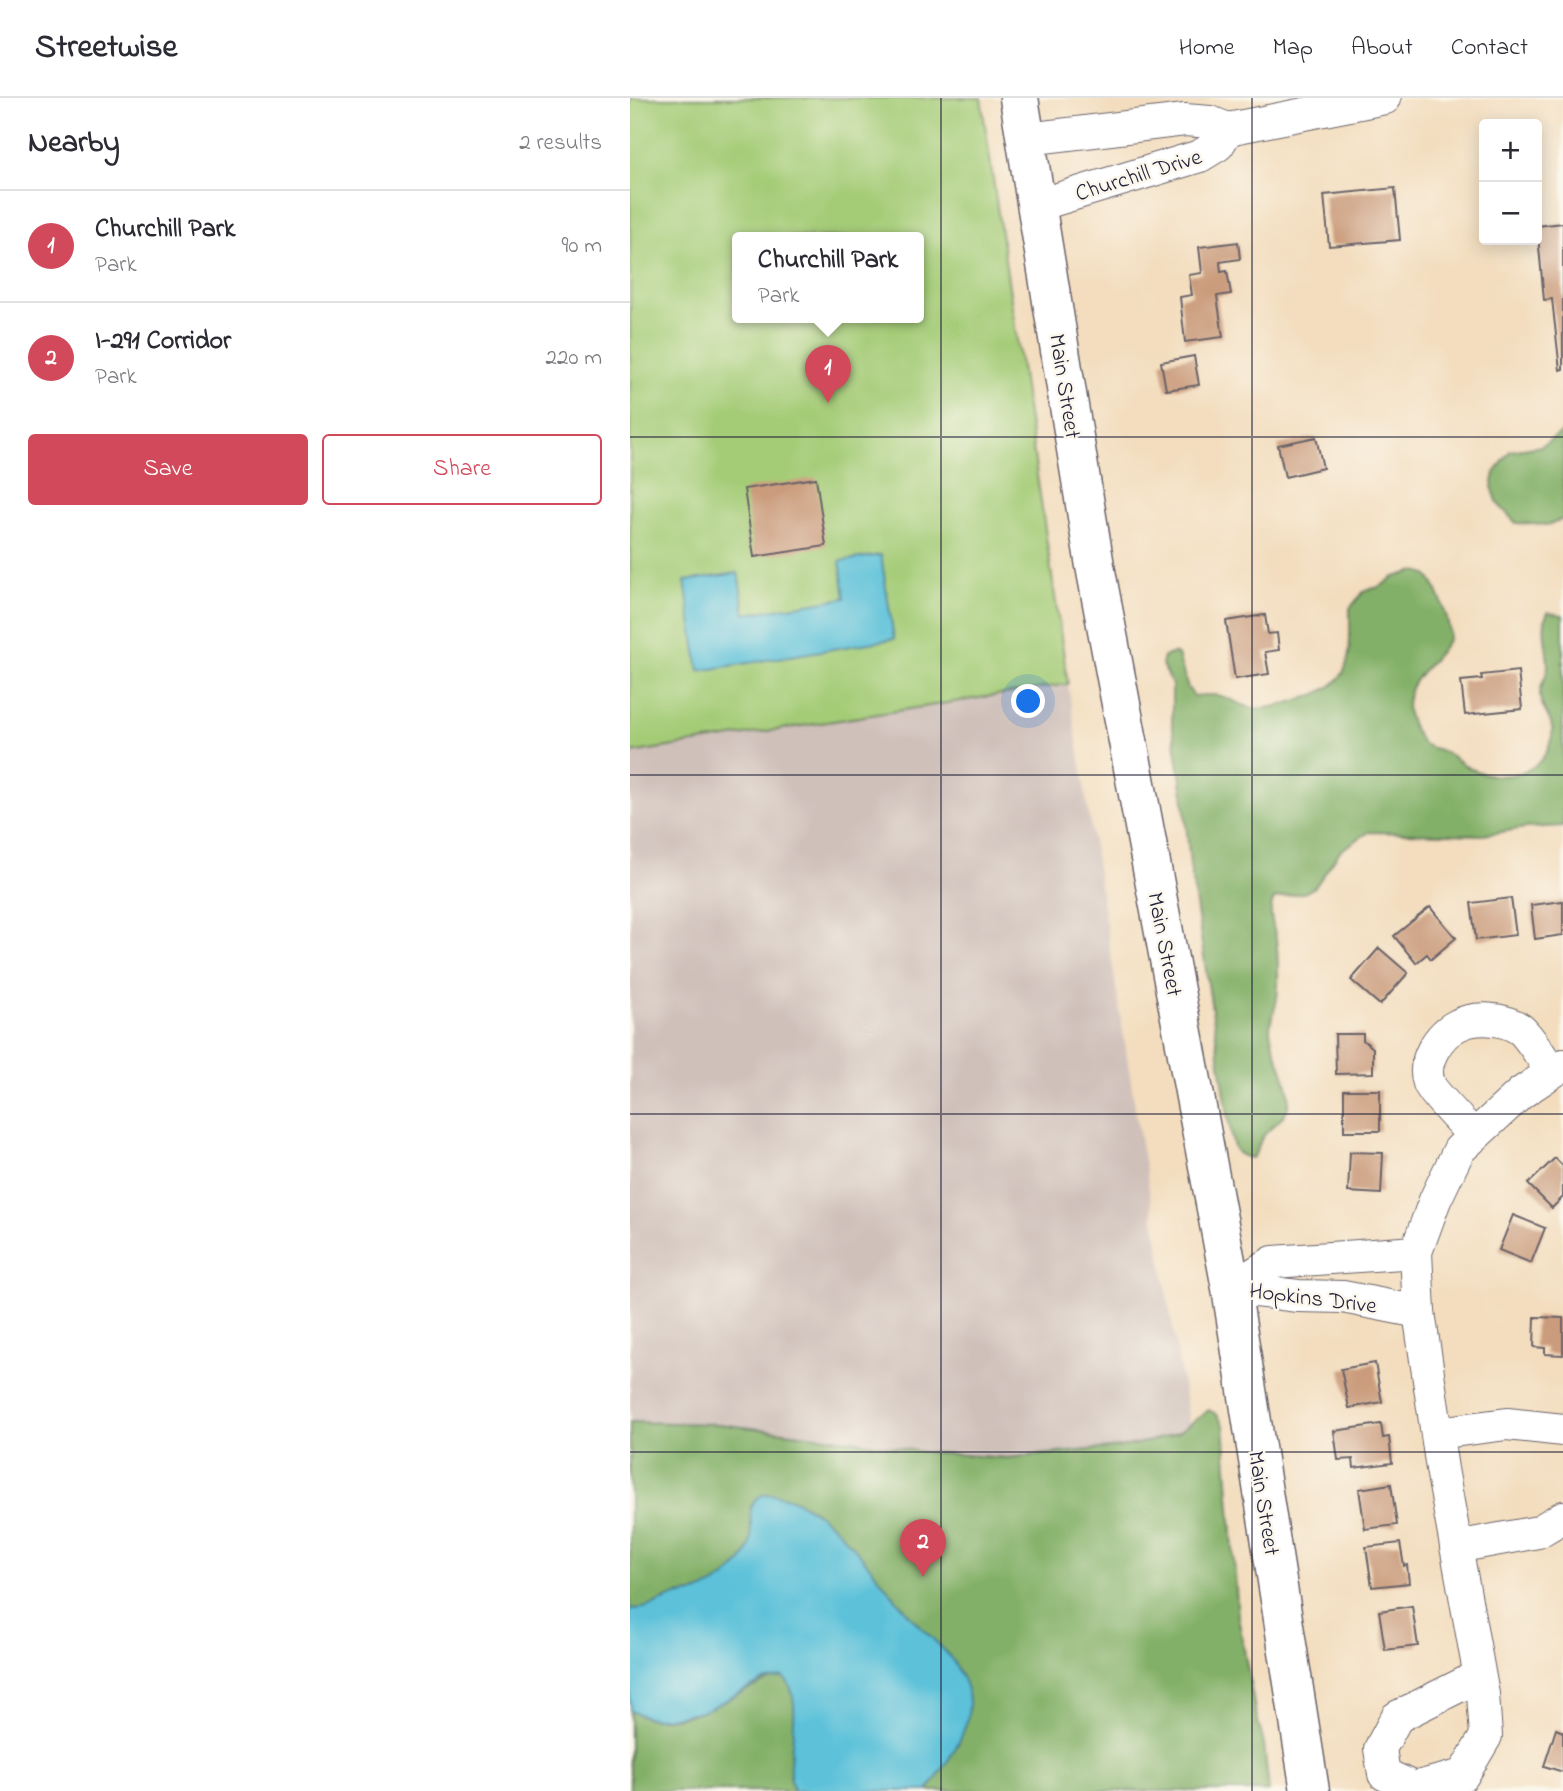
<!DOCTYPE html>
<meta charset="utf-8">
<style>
body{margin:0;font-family:"Indie Flower",sans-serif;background:#f7f7f7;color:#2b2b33}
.controls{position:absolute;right:21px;top:21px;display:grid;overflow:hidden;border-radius:7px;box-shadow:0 4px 18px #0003}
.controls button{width:63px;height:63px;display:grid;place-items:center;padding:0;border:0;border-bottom:2px solid #e1e1e2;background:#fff;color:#2b2b33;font:35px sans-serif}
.you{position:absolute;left:399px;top:604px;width:24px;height:24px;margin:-18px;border:5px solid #fff;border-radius:50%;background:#1a73e8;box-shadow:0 0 0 10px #1a73e833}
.badge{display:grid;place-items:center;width:46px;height:46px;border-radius:50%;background:#d1495b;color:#fff;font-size:23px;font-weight:700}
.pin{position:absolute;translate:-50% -58px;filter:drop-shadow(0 2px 4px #0008)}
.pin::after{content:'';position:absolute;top:37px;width:24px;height:21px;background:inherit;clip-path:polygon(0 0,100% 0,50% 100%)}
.popup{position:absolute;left:102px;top:134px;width:192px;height:91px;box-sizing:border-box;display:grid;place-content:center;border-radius:7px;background:#fff;filter:drop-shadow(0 2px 5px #0005);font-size:23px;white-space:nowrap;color:#7c7c81}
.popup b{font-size:26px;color:#2b2b33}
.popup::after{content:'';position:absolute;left:50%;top:100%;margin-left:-14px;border:14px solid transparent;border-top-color:#fff}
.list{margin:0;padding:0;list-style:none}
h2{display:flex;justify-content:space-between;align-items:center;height:91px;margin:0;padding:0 28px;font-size:30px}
h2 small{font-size:23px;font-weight:400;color:#7c7c81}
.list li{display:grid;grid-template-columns:46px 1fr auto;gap:21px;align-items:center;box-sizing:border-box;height:112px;padding:0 28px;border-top:2px solid #e1e1e2}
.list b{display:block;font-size:26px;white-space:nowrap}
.list p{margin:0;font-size:23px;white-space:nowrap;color:#7c7c81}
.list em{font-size:23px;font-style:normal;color:#7c7c81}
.actions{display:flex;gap:14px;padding:21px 28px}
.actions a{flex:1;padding:16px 0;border:2px solid #d1495b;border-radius:7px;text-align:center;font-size:24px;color:#d1495b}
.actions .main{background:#d1495b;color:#fff}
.map{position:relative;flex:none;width:933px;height:1693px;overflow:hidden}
header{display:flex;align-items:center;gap:42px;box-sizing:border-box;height:98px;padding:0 35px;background:#fff;border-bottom:2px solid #e1e1e2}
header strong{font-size:33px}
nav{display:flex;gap:38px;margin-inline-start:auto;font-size:24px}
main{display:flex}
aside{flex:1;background:#fff}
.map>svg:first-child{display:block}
.industrial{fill:#cfc0ba}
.green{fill:#a4cc77;stroke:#637759;stroke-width:2;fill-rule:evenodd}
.forest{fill:#83b068;stroke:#526952;stroke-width:2}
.water{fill:#5bc1d9;stroke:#3e728a;stroke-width:2}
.building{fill:#ca9b7b}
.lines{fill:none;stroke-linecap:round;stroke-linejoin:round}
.minor-casing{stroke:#6b6369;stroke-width:34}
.secondary-casing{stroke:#6b6369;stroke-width:41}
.minor{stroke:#fff;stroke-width:32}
.secondary{stroke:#fff;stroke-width:38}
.grid{fill:none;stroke:#22223b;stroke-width:2;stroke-opacity:0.55}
.labels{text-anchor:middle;stroke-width:5;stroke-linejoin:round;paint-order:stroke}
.street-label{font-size:23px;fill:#22223b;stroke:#fbf7ec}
</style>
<header>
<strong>Streetwise</strong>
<nav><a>Home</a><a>Map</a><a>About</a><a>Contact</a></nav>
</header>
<main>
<aside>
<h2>Nearby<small>2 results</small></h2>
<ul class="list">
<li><span class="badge">1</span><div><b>Churchill Park</b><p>Park</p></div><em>90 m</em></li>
<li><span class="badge">2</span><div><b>I-291 Corridor</b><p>Park</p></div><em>220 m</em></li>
</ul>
<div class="actions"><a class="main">Save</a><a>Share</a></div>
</aside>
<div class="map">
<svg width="933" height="1693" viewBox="0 0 933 1693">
<rect width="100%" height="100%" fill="#fbf7ec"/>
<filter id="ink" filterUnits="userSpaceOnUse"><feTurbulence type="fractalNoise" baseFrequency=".0143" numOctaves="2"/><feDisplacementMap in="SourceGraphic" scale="14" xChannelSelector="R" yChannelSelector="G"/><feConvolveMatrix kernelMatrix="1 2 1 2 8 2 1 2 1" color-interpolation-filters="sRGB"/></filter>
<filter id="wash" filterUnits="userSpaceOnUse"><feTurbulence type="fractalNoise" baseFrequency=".00686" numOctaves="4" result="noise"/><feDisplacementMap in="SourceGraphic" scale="28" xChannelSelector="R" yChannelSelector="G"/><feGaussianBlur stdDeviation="1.57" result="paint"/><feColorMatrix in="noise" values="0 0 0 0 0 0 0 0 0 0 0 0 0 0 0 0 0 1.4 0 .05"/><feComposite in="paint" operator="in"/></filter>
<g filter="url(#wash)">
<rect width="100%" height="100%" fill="#f3ddbe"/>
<path class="industrial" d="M438,586L507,1022L560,1328L521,1343L491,1349L377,1360L294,1354L221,1342L89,1326L0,1324V655Z"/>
<path class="green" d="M0,0H351L438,586L0,655ZM107,139H289V219H107Z"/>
<g class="forest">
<path d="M933,334V421L919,427L886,425L868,406L862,389L865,375L880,353L911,348Z"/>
<path d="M781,474C787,473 792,473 797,477C806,485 824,531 818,542C807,563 782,576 778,600C774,615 784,633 792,645C798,650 805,650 812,653C822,657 830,665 840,670C871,686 915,678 922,638C925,622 911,613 910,598C909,586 918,579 918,567C918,551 910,528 918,514L933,517V728L895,730L853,737L739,734L710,753L685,789L676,794L644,801C637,814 644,829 646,841C648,852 649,889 647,900C646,911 640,920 640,931C640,954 672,997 653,1018C648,1025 640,1030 634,1037C628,1044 629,1053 622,1060C600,1058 603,1043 599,1024L560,767L554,703L542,624V587L532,567L534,559L543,555L548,557L558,590L564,598C573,597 583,596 591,598C602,601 611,608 622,610C635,612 652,607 665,603C725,587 720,564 720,510L735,492L750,489L762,480Z"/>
<path d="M579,1312L586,1316L594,1327L608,1518L625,1612L634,1646L639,1693H298L329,1644L339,1609L321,1561L284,1523L228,1455L201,1427L183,1412L167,1404L121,1408C121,1418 123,1430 122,1441C118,1466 87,1490 64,1495C58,1496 52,1496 47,1497C26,1503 26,1511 0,1511V1324L89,1326L221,1342L294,1354L377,1360L491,1349L521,1343L549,1334Z"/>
<path d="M147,1579L157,1581C177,1615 151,1658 164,1693H0V1613C8,1616 17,1621 25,1621C70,1623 108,1593 147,1579Z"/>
</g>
<g class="water">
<path d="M251,457L264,541L69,573L55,483L108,475L115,516L215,500L210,463Z"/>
<path d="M135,1396C151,1396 167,1402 180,1411C224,1438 251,1488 286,1524C298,1537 313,1548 323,1563C330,1574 338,1588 339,1602C341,1635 315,1666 298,1693H164C161,1684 159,1675 160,1665C161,1644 173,1592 152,1579L133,1583L76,1612L43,1619L23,1621L0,1613V1511C23,1511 26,1504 46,1498C53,1496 61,1496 68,1494C87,1487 109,1472 118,1453C128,1432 109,1405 135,1396Z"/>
</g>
<g id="blocks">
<g class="building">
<path d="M765,90L770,142L699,148L694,97Z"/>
<path d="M933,125V271L930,272L922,201L914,202L907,128Z"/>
<path d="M608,144L610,161L590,164L591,174L597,173L601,196L587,198L593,239L555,244L550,199L562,197L559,177L572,175L569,149Z"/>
<path d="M564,258L569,287L536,292L531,264Z"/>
<path d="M686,339L693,370L655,379L648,347Z"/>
<path d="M186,380L196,448L124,459L114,391Z"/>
<path d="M635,517L638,536L647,535L649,552L635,554L639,576L605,581L596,523Z"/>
<path d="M888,573L892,611L835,617L831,583L852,581L851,577Z"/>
<path d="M881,800L886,837L846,842L841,805Z"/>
<path d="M933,803V837L905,841L901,807Z"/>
<path d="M800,809L826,840L801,861L797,856L786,865L764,838Z"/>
<path d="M749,850L778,875L750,907L721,882Z"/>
<path d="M705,936H733V942L743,950V975L706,976Z"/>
<rect x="714" y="992" width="36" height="41"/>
<path d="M720,1054L753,1055L751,1096L718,1094Z"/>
<path d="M925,1060L933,1068V1099L922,1110L898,1086Z"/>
<path d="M883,1117L915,1130L901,1165L869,1152Z"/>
<path d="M905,1219L933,1220V1257L915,1256V1250L904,1249Z"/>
<path d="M745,1265L752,1304L719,1310L711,1271Z"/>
<path d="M751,1326L753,1340L759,1339L762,1365L724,1370L723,1361L708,1362L704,1333Z"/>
<path d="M761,1386L767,1427L735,1431L729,1391Z"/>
<path d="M770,1445L774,1468L777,1467L779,1485L742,1489L736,1449Z"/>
<path d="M782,1508L788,1548L755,1552L749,1513Z"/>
<path d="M926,1631L933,1634V1674L914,1668Z"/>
</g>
</g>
</g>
<g filter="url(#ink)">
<use href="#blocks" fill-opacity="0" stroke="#6b6369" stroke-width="2"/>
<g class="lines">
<g class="minor-casing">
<g id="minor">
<path d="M397,41L555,22L580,24L598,31L755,0"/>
<path d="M408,107L570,58L588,47L598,31"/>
<path d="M844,1038C836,1029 801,993 799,985C791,964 809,936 828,927C845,918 874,920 890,931C900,939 914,963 922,974"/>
<path d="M601,1190L643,1164L786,1154"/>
<path d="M601,1190L668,1198L713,1199L789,1214"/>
<path d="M807,1335L877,1326L933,1332"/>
<path d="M826,1449L908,1434L933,1419"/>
<path d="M849,1578L767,1619L750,1651L754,1676L784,1690L833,1677L856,1638L853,1596L812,1371L789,1214L786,1154L805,1102L829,1052L891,995L933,967"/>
</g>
</g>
<g class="secondary-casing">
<path id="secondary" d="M389,0L465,468L601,1190L680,1693"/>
</g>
<use href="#minor" class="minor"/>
<use href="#secondary" class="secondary"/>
</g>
</g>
<path class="grid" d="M311,0V1693M622,0V1693M0,339H933M0,677H933M0,1016H933M0,1354H933"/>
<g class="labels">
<g class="street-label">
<text transform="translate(508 76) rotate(-17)" y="8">Churchill Drive</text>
<text transform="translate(436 288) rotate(81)" y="8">Main Street</text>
<text transform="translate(536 846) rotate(79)" y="8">Main Street</text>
<text transform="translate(683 1199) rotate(7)" y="8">Hopkins Drive</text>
<text transform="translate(635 1405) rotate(81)" y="8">Main Street</text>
</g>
</g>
</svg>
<div class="controls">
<button>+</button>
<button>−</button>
</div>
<div class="you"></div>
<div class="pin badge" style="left:198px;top:305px">1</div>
<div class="popup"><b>Churchill Park</b>Park</div>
<div class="pin badge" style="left:293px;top:1479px">2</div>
</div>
</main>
